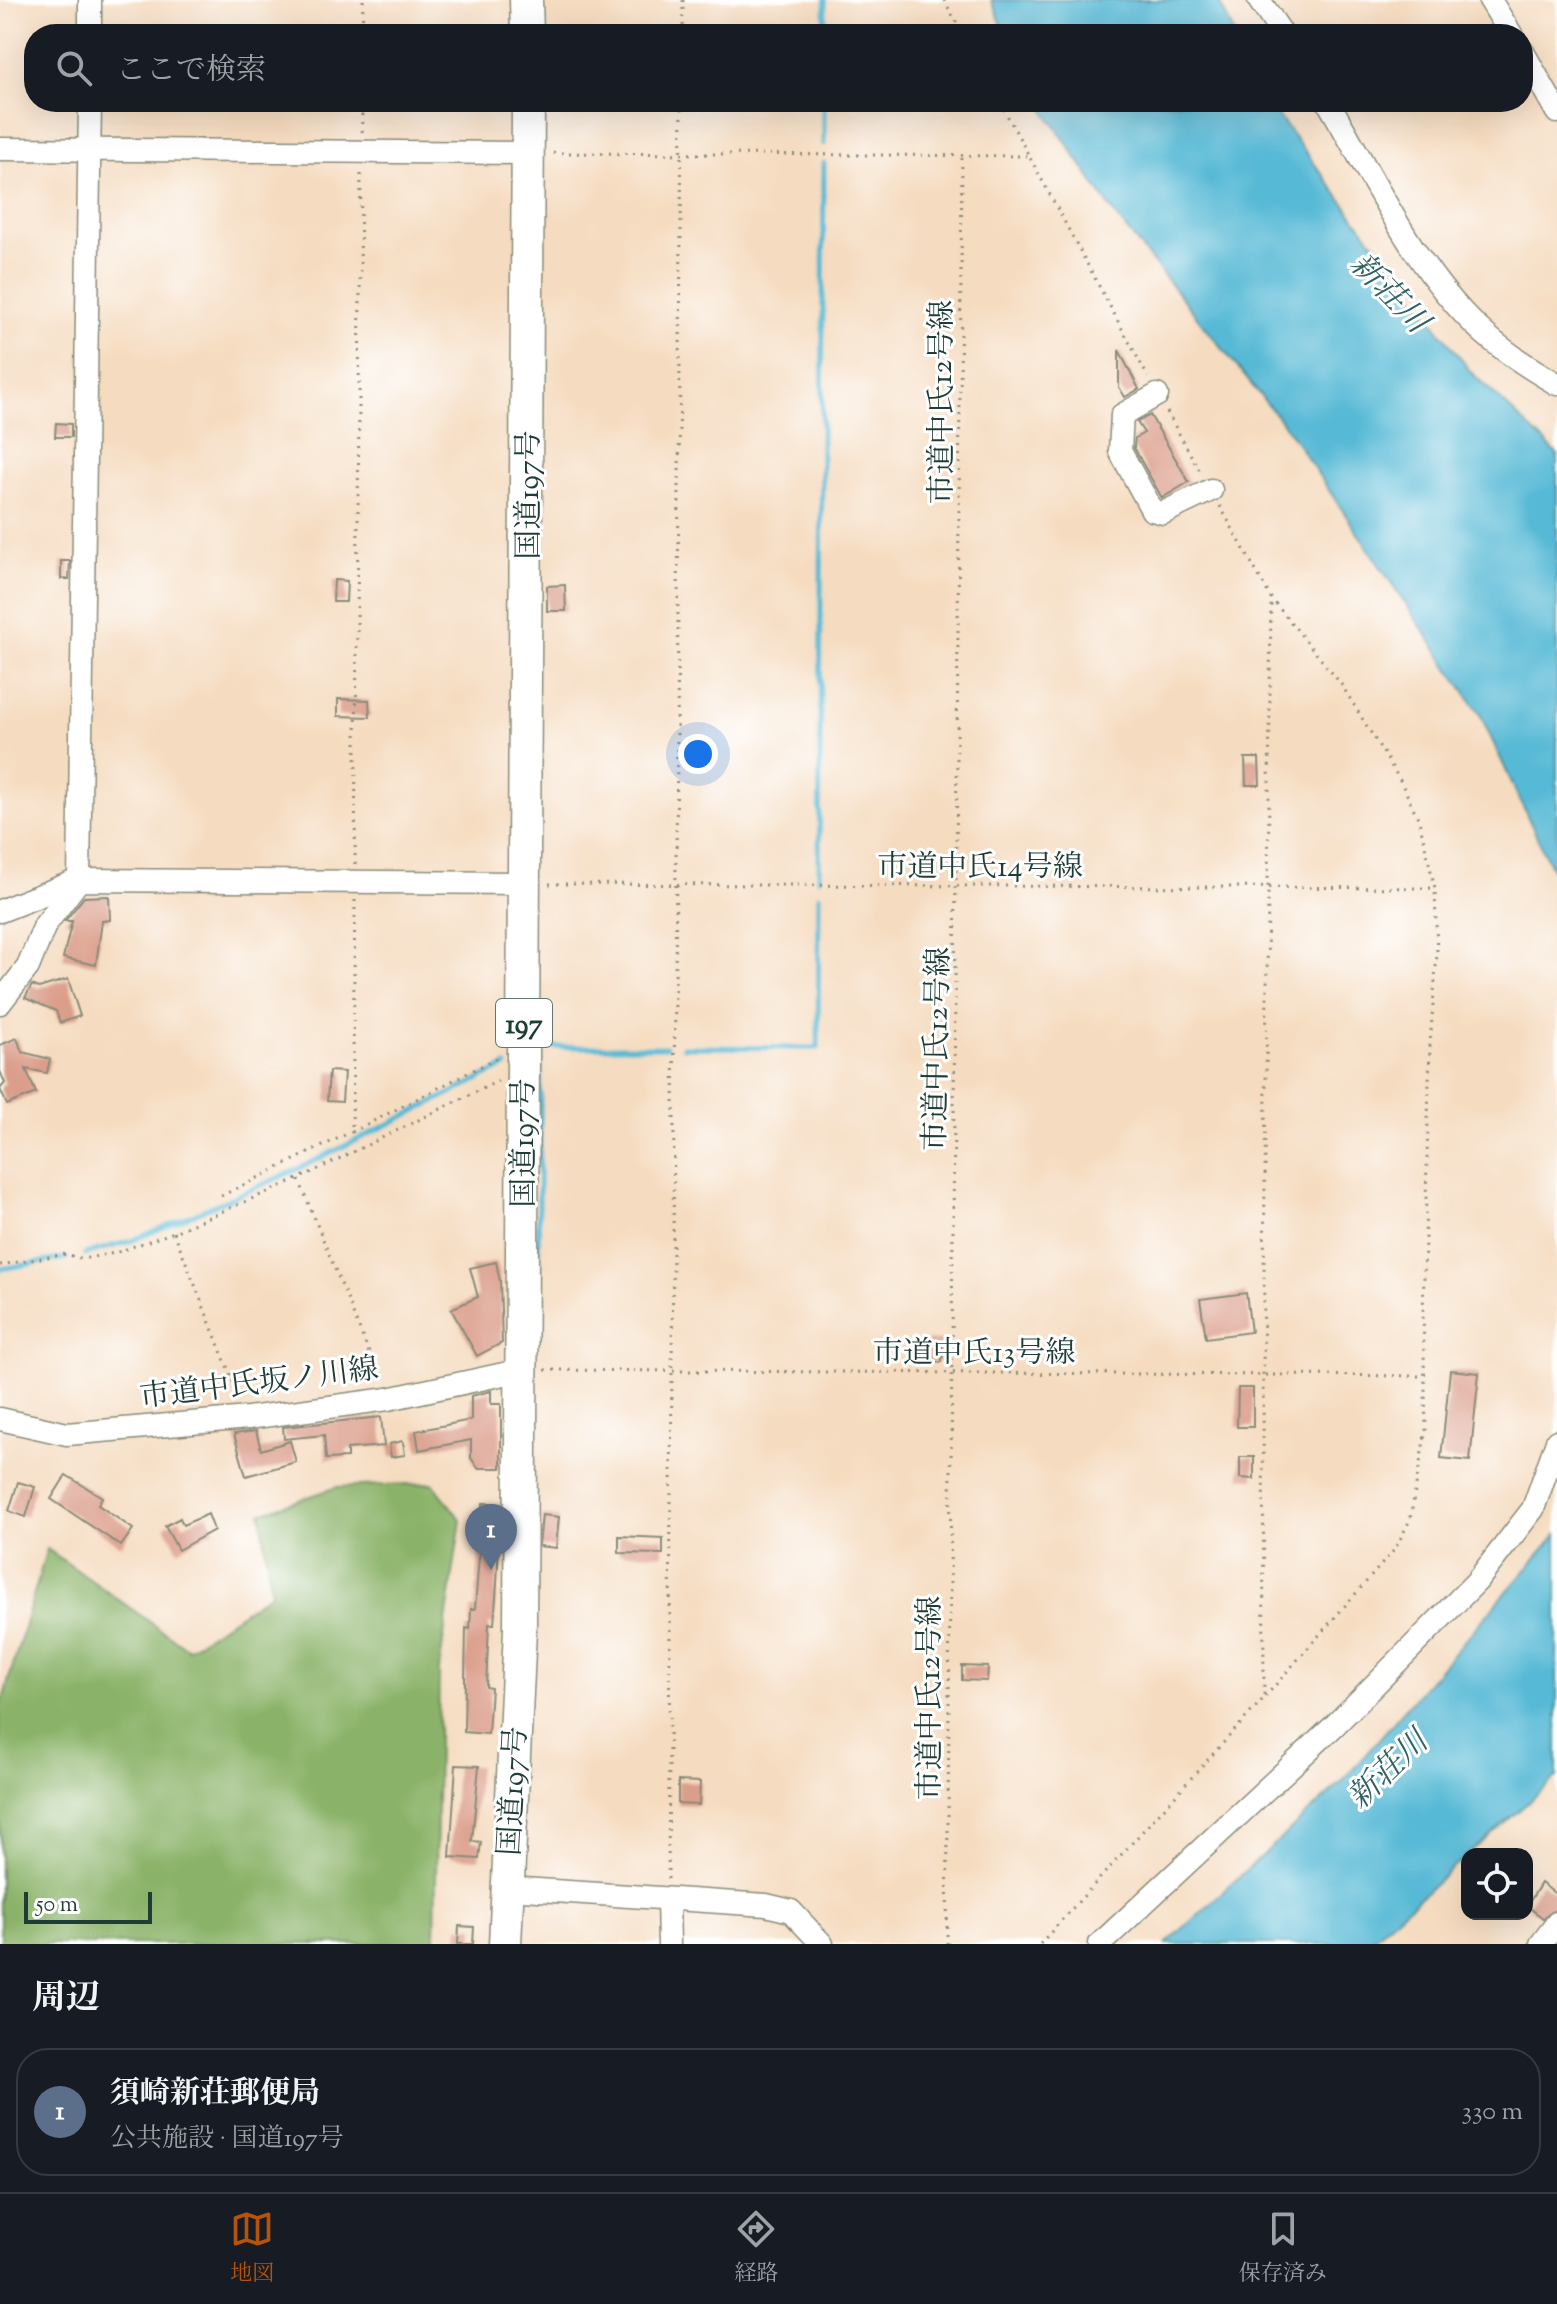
<!DOCTYPE html>
<html lang="ja">
<meta charset="utf-8">
<style>
body{margin:0;font-family:"Sorts Mill Goudy","Noto Serif JP",serif;background:#20242c;color:#f1f3f6}
.controls{position:absolute;right:24px;bottom:24px;display:grid;overflow:hidden;border-radius:16px;box-shadow:0 8px 32px #0002}
.controls button{width:72px;height:72px;display:grid;place-items:center;padding:0;border:0;border-bottom:2px solid #363941;background:#171b24;color:#f1f3f6;font:40px sans-serif}
.scale{position:absolute;left:24px;bottom:20px;width:128px;box-sizing:border-box;padding-left:8px;border:4px solid #1f3d34;border-top:0;font-size:22px;line-height:28px;white-space:nowrap;color:#1f3d34;-webkit-text-stroke:6px #fff;paint-order:stroke}
.you{position:absolute;left:698px;top:754px;width:28px;height:28px;margin:-20px;border:6px solid #fff;border-radius:50%;background:#1a73e8;box-shadow:0 0 0 12px #1a73e833}
.badge{display:grid;place-items:center;width:52px;height:52px;border-radius:50%;background:#b45309;color:#fff;font-size:26px;font-weight:700}
.pin{position:absolute;translate:-50% -66px;filter:drop-shadow(0 2px 4px #0008)}
.pin::after{content:'';position:absolute;top:42px;width:28px;height:24px;background:inherit;clip-path:polygon(0 0,100% 0,50% 100%)}
.list{margin:0;padding:0;list-style:none}
h2{display:flex;justify-content:space-between;align-items:center;height:104px;margin:0;padding:0 32px;font-size:34px}
h2 small{font-size:26px;font-weight:400;color:#9ea1a6}
.list li{display:grid;grid-template-columns:52px 1fr auto;gap:24px;align-items:center;box-sizing:border-box;height:128px;margin:0 16px 16px;padding:0 16px;border:2px solid #363941;border-radius:32px}
.list b{display:block;font-size:30px;white-space:nowrap}
.list p{margin:0;font-size:26px;white-space:nowrap;color:#9ea1a6}
.list em{font-size:26px;font-style:normal;color:#9ea1a6}
.icon{flex:none;width:44px;height:44px;fill:none;stroke:currentColor;stroke-width:2;stroke-linecap:round;stroke-linejoin:round}
.map{position:relative;flex:none;width:1557px;height:1944px;overflow:hidden}
.search{position:absolute;background:#171b24;box-shadow:0 8px 32px #0002;left:24px;right:24px;top:24px;height:88px;display:flex;align-items:center;gap:20px;box-sizing:border-box;padding:0 28px;border-radius:32px;color:#9ea1a6;font-size:30px}
.sheet{height:248px;background:#171b24}
nav{display:flex;justify-content:space-around;align-items:center;box-sizing:border-box;height:112px;border-top:2px solid #363941;background:#171b24;font-size:22px;color:#9ea1a6}
nav a{display:grid;justify-items:center;gap:4px}
nav .on{color:#b45309}
.map>svg:first-child{display:block}
.forest{fill:#8ab268;stroke:#54784e;stroke-width:2}
.water{fill:#57b9d5;stroke:#3b7b84;stroke-width:2}
.lines{fill:none;stroke-linecap:round;stroke-linejoin:round}
.stream{stroke:#57b9d5;stroke-width:5}
.building{fill:#db9e8b}
.minor-casing{stroke:#8a8c7a;stroke-width:25}
.highway-casing{stroke:#8a8c7a;stroke-width:35}
.path{stroke:#8a8c7a;stroke-width:3;stroke-dasharray:2 6;stroke-linecap:butt}
.minor{stroke:#fff;stroke-width:22}
.highway{stroke:#fff;stroke-width:32}
.labels{text-anchor:middle;stroke-width:6;stroke-linejoin:round;paint-order:stroke}
.shield{fill:#fff;stroke:#627771;stroke-width:2}
.shield-label{font-size:28px;font-weight:bold;fill:#1f3d34}
.street-label{font-size:30px;fill:#1f3d34;stroke:#fff}
.water-label{font-size:32px;font-style:italic;fill:#306264;stroke:#fff}
</style>
<div class="map">
<svg width="1557" height="1944" viewBox="0 0 1557 1944">
<rect width="100%" height="100%" fill="#fff"/>
<filter id="ink" filterUnits="userSpaceOnUse"><feTurbulence type="fractalNoise" baseFrequency=".0125" numOctaves="2"/><feDisplacementMap in="SourceGraphic" scale="16" xChannelSelector="R" yChannelSelector="G"/><feConvolveMatrix kernelMatrix="1 2 1 2 8 2 1 2 1" color-interpolation-filters="sRGB"/></filter>
<filter id="wash" filterUnits="userSpaceOnUse"><feTurbulence type="fractalNoise" baseFrequency=".006" numOctaves="4" result="noise"/><feDisplacementMap in="SourceGraphic" scale="32" xChannelSelector="R" yChannelSelector="G"/><feGaussianBlur stdDeviation="1.8" result="paint"/><feColorMatrix in="noise" values="0 0 0 0 0 0 0 0 0 0 0 0 0 0 0 0 0 1.4 0 .05"/><feComposite in="paint" operator="in"/></filter>
<g filter="url(#wash)">
<rect width="100%" height="100%" fill="#f5dbbf"/>
<path class="forest" d="M433,1483L461,1520L439,1670L435,1944H0V1710L47,1549L188,1649L271,1593L261,1513L337,1487Z"/>
<g class="water">
<path d="M991,0H1218L1235,34H1006Z"/>
<path d="M1039,102H1268L1471,372L1557,454V880L1480,714L1289,431L1118,219Z"/>
<path d="M1557,1534V1777L1366,1944H1166L1340,1784Z"/>
</g>
<g class="lines">
<g class="stream">
<path d="M825,34V0"/>
<path d="M824,144V102"/>
<path d="M819,879L824,163"/>
<path d="M683,1047L818,1048L819,895"/>
<path d="M85,1254L131,1241L294,1171L506,1066"/>
<path d="M0,1269L66,1258"/>
<path d="M537,1340L541,1047H666"/>
</g>
</g>
<g id="blocks">
<g class="building">
<path d="M1119,350L1139,389L1125,397L1119,387Z"/>
<path d="M1150,415L1189,482L1162,498L1134,448L1135,438L1144,433L1137,422Z"/>
<path d="M56,423L71,424V437H55Z"/>
<path d="M61,561H70L69,579H61Z"/>
<path d="M334,580L347,581L346,602H333Z"/>
<path d="M565,585L566,611H547V586Z"/>
<path d="M338,699L369,700L370,717L338,716Z"/>
<path d="M1245,758H1259L1260,785H1246Z"/>
<path d="M109,896L110,920L102,921L96,965L63,958L72,921H65L84,897Z"/>
<path d="M68,979L80,1016L60,1023L56,1011L25,998L32,985L39,988Z"/>
<path d="M17,1038L22,1052L50,1059L47,1073L26,1069L36,1093L7,1105L0,1089L5,1083L0,1071V1045Z"/>
<path d="M329,1071L344,1072L342,1102L327,1101Z"/>
<path d="M496,1262L500,1281L502,1343L477,1356L451,1309L478,1297L470,1268Z"/>
<path d="M1246,1293L1251,1332L1206,1338L1200,1299Z"/>
<path d="M927,1340L942,1341V1362H927Z"/>
<path d="M1450,1370L1479,1373L1470,1461L1441,1458Z"/>
<path d="M1238,1388H1253V1427H1237Z"/>
<path d="M491,1391V1404H501V1468H478L471,1458V1440L419,1450L416,1431L471,1420V1396Z"/>
<path d="M381,1417L384,1446L347,1449V1458L326,1459L324,1435L284,1439L283,1427Z"/>
<path d="M256,1431L261,1450L290,1441L296,1462L246,1476L234,1434Z"/>
<path d="M403,1441L405,1455L391,1457L389,1444Z"/>
<path d="M1240,1457H1254V1479L1240,1478Z"/>
<path d="M66,1475L102,1497L98,1505L133,1529L121,1546L51,1499Z"/>
<path d="M18,1482L35,1487L26,1517L9,1511Z"/>
<path d="M483,1503L501,1504L497,1584L494,1624H489L486,1687L491,1688L488,1734L464,1732L466,1628L470,1629L471,1609H475Z"/>
<path d="M208,1514L214,1530L178,1550L165,1526L180,1518L183,1525Z"/>
<path d="M542,1515L559,1517L556,1548L539,1546Z"/>
<path d="M619,1536L663,1538V1554L619,1553Z"/>
<path d="M962,1666L988,1667L987,1681L962,1680Z"/>
<path d="M456,1765L479,1766L472,1841L481,1842L479,1859L450,1857Z"/>
<path d="M678,1781L700,1782L699,1805L678,1804Z"/>
<path d="M1541,1883L1557,1895V1909L1543,1918L1527,1906Z"/>
<path d="M459,1926L474,1927L473,1944H458Z"/>
</g>
</g>
</g>
<g filter="url(#ink)">
<use href="#blocks" fill-opacity="0" stroke="#8a8c7a" stroke-width="2"/>
<g class="lines">
<g class="minor-casing">
<g id="minor">
<path d="M1259,0L1282,34"/>
<path d="M1490,0L1511,34"/>
<path d="M90,34V0"/>
<path d="M1523,52L1557,112"/>
<path d="M1328,102C1373,177 1413,266 1477,327C1501,350 1528,367 1557,384"/>
<path d="M0,149L529,153"/>
<path d="M1157,395L1122,415L1120,451L1152,510L1163,513L1211,490"/>
<path d="M0,911L79,880L525,883"/>
<path d="M0,1003L28,967L45,925L79,880L90,102"/>
<path d="M0,1419L67,1434L248,1418L388,1399L523,1370"/>
<path d="M508,1888L766,1905L791,1911L822,1944"/>
<path d="M668,1899L669,1944"/>
<path d="M1100,1944L1334,1726L1477,1581L1533,1509L1557,1441"/>
<path d="M1541,1944L1557,1923"/>
</g>
</g>
<g class="highway-casing">
<g id="highway">
<path d="M526,0L527,34"/>
<path d="M505,1944L520,1630L528,102"/>
</g>
</g>
<g class="path">
<path d="M944,0L963,34"/>
<path d="M362,34L363,0"/>
<path d="M683,34V0"/>
<path d="M1000,102L1148,377"/>
<path d="M362,132V102"/>
<path d="M553,153L1029,156"/>
<path d="M1167,412L1202,475"/>
<path d="M1220,506L1271,598L1341,684L1400,780L1419,820L1435,888L1437,954L1430,1043L1423,1315L1426,1429L1410,1520L1395,1549L1264,1698"/>
<path d="M355,864L361,172"/>
<path d="M549,884L1433,888"/>
<path d="M355,900L352,1132L499,1057"/>
<path d="M299,1180L380,1380"/>
<path d="M221,1196L351,1132"/>
<path d="M174,1232L240,1399"/>
<path d="M0,1265L66,1254L82,1259L115,1253L174,1232L298,1179L498,1081"/>
<path d="M545,1370L1425,1376"/>
<path d="M668,1879L682,102"/>
<path d="M947,1944L962,155"/>
<path d="M1040,1944L1264,1698L1263,1374L1271,599"/>
</g>
<use href="#minor" class="minor"/>
<use href="#highway" class="highway"/>
</g>
</g>
<g class="labels">
<rect class="shield" x="496" y="999" width="56" height="48" rx="6"/>
<g class="shield-label">
<text x="524" y="1033">197</text>
</g>
<g class="street-label">
<text transform="translate(941 402) rotate(-90)" y="10">市道中氏12号線</text>
<text transform="translate(528 495) rotate(-90)" y="10">国道197号</text>
<text x="980" y="876">市道中氏14号線</text>
<text transform="translate(936 1049) rotate(-89)" y="10">市道中氏12号線</text>
<text transform="translate(523 1143) rotate(-90)" y="10">国道197号</text>
<text x="974" y="1362">市道中氏13号線</text>
<text transform="translate(259 1382) rotate(-7)" y="10">市道中氏坂ノ川線</text>
<text transform="translate(929 1698) rotate(-90)" y="10">市道中氏12号線</text>
<text transform="translate(512 1791) rotate(-87)" y="10">国道197号</text>
</g>
<g class="water-label">
<text transform="translate(1390 292) rotate(46)" y="11">新荘川</text>
<text transform="translate(1387 1769) rotate(-44)" y="11">新荘川</text>
</g>
</g>
</svg>
<div class="controls">
<button><svg class="icon" aria-label="locate" viewBox="0 0 24 24"><circle cx="12" cy="12" r="6"/><path d="M12 2v4M12 18v4M2 12h4M18 12h4"/></svg></button>
</div>
<div class="scale">50 m</div>
<div class="you"></div>
<div class="pin badge" style="left:491px;top:1570px;background:#5c6f8a">1</div>
<div class="search"><svg class="icon" aria-label="search" viewBox="0 0 24 24"><circle cx="10" cy="10" r="6"/><path d="M15 15l6 6"/></svg>ここで検索</div>
</div>
<section class="sheet">
<h2>周辺<small></small></h2>
<ul class="list">
<li><span class="badge" style="background:#5c6f8a">1</span><div><b>須崎新荘郵便局</b><p>公共施設 · 国道197号</p></div><em>330 m</em></li>
</ul>
</section>
<nav>
<a class="on"><svg class="icon" aria-label="map" viewBox="0 0 24 24"><path d="M3 6l6-2 6 2 6-2v14l-6 2-6-2-6 2zM9 4v14M15 6v14"/></svg>地図</a>
<a><svg class="icon" aria-label="directions" viewBox="0 0 24 24"><path d="M12 3l9 9-9 9-9-9zM9 14v-3h6M13 9l2 2-2 2"/></svg>経路</a>
<a><svg class="icon" aria-label="saved" viewBox="0 0 24 24"><path d="M7 4h10v16l-5-4-5 4z"/></svg>保存済み</a>
</nav>
